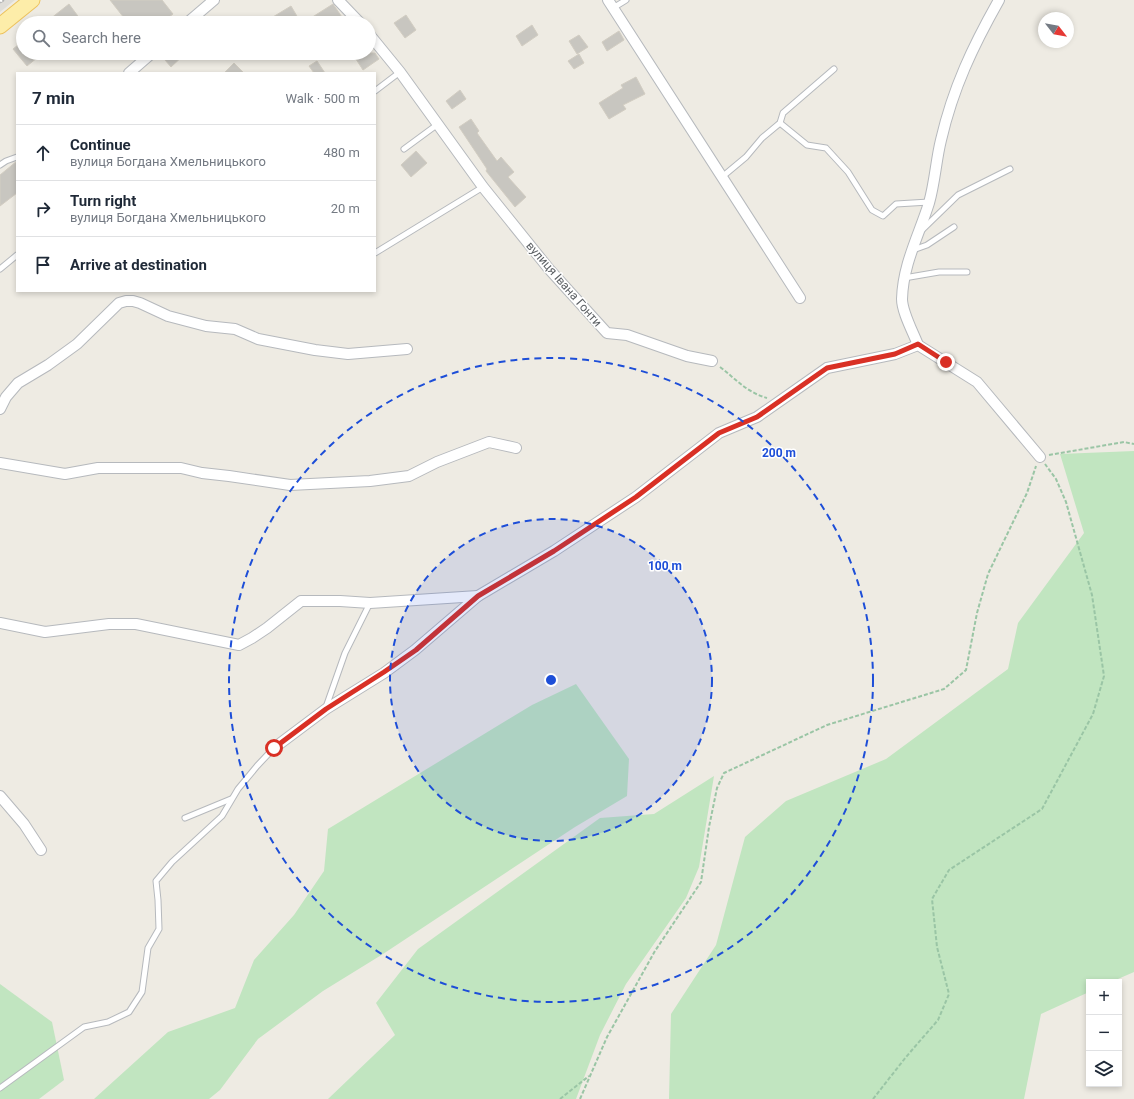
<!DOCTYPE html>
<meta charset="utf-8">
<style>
body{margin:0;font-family:Roboto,sans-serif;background:#f2f2f3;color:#1f2937}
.controls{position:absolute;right:12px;bottom:12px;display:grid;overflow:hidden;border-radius:0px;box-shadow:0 2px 6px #0003}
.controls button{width:36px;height:36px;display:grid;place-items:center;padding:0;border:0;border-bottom:1px solid #e0e1e3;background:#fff;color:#1f2937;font:20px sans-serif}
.compass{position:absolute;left:1038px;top:12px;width:36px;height:36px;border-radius:50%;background:#fff;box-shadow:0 2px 6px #0003;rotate:121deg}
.stop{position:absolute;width:12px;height:12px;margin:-9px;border:3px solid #d93025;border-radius:50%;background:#fff}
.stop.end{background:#d93025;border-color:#fff;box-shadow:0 1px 4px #0008}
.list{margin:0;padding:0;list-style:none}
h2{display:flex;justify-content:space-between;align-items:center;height:52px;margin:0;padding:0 16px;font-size:17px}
h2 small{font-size:13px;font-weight:400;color:#747a83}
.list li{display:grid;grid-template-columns:26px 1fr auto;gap:12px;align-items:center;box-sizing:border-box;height:56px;padding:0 16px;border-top:1px solid #e0e1e3}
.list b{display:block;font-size:15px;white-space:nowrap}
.list p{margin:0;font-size:13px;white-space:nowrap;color:#747a83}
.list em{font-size:13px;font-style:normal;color:#747a83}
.icon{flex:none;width:22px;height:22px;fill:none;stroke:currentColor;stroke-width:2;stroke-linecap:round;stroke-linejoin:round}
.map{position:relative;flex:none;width:1134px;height:1099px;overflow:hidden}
.search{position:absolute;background:#fff;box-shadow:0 2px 6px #0003;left:16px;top:16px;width:360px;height:44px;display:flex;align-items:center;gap:10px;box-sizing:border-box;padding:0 14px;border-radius:22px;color:#747a83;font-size:15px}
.panel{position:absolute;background:#fff;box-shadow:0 2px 6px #0003;left:16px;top:72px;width:360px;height:220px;border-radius:0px}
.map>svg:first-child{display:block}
.industrial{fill:#dfddd8}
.green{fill:#c1e5c0}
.building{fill:#c8c6c0;stroke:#d2cdc2}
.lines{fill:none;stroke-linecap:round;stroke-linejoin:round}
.lane-casing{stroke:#b6b9bd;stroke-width:7}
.street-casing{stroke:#b6b9bd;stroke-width:12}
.primary-casing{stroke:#edc25d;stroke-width:17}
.path{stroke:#9ac5a5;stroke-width:2;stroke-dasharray:4 2;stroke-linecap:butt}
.lane{stroke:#fff;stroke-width:5}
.street{stroke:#fff;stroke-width:10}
.primary{stroke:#fdeda9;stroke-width:15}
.rail-casing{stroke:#b2b3b3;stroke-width:4.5}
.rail{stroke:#fff;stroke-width:3;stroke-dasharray:9;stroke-linecap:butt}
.route{stroke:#d93025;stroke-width:5}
.ring{fill:none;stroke:#1d4ed8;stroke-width:2;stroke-dasharray:7 5}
.labels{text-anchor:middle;stroke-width:3;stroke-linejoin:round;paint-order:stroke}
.street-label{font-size:12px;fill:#5b5f63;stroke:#fff}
.centre{fill:#1d4ed8;stroke:#fff;stroke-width:2}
.ring-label{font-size:12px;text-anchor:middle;font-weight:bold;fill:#1d4ed8;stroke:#fff;stroke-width:3;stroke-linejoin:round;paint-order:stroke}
</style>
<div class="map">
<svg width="1134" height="1099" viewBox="0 0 1134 1099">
<rect width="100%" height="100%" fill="#eeebe3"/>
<path class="industrial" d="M0,0H15L0,12Z"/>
<g class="green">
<path d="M1134,451V972L1111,982H1089V992L1041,1014L1024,1099H669L671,1014L716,945L745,837L786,801L886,759L1008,669L1018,623L1084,533L1060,454Z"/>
<path d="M576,684L629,759L627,796L575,827L383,954L323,991L258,1039L220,1090L209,1099H94L168,1032L235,1008L254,960L294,915L324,871L328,829L532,705Z"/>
<path d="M714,776L699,867L686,898L626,984L600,1035L576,1099H328L395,1035L376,1003L418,949L600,818L654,814Z"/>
<path d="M0,984L52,1022L64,1080L39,1099H0Z"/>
</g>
<g class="building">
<path d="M110,0H162L173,14L161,23H128Z"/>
<path d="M69,4L83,23H45Z"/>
<path d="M333,4L346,23H303Z"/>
<path d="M291,6L301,23H263Z"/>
<path d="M406,15L416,30L405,38L394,23Z"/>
<path d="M532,25L538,35L522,46L516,36Z"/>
<path d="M619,31L624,40L607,51L602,42Z"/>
<path d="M579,35L588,47L577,54L569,41Z"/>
<path d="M23,41V53H43L27,66L13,49Z"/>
<path d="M159,53H186L171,67Z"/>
<path d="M358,53H375L379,59L363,70L354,56Z"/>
<path d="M579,54L584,63L574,69L568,61Z"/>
<path d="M317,61L325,73H314L309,66Z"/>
<path d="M234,63L244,73H224Z"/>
<path d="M636,77L645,94L623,105L626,109L609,119L599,103L623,88L621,85Z"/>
<path d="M460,90L466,99L452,109L446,101Z"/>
<path d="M471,119L479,131L477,133L497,161L501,157L514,172L508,177L526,197L515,207L486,171L487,169L459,127Z"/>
<path d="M416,151L427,163L411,177L401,165Z"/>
<path d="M17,161V193L0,206V175Z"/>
</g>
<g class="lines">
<g class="lane-casing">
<g id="lane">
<path d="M613,8L626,0"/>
<path d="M375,91L400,72"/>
<path d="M780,123L807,145L826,148L848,172L872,210L883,216L896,204L929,202"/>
<path d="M404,149L438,124"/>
<path d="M0,165L6,161L17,157"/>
<path d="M722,177L746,157L762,138L780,123L783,113L834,69"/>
<path d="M922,230L958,195L1010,169"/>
<path d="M913,250L927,245L954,227"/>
<path d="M375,253L483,187"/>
<path d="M0,269L17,255"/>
<path d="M904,278L939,272H967"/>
<path d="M326,707L345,653L370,603"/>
<path d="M185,818L231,799"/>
<path d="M0,1088L84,1027L108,1022L129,1012L142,992L148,948L159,929L158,900L156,881L172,862L222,816L238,789L257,766L274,748"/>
</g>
</g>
<g class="street-casing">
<g id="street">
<path d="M338,0L360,23"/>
<path d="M608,0L800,298"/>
<path d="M187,23L214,0"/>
<path d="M369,34L400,72L483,187L549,269L607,333L627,335L687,356L712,361"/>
<path d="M129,73L152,53"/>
<path d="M918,345C913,332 902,312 902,299C903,264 919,235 929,203C935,182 936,160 941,140C953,88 973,46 999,0"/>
<path d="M0,409L6,397L18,383L48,365L77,344L119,303L126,301H133L140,303L168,316L206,326L235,329L258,339L315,350L348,354L407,349"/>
<path d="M0,463L65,474L98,468H181L202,473L229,476L290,485L370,481L409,476L437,462L489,442L516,448"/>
<path d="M0,623L45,632L109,624H136L239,645L252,638L267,628L301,601H340L370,603L478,596"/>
<path d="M274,748L326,709L384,673L415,650L478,596L554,551L636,497L719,433L757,417L827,368L895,354L918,345L977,382L1040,457"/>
<path d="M0,796L24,824L41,850"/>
</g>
</g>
<g class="primary-casing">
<path id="primary" d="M0,26L32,0"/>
</g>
<g class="path">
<path d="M720,367C736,379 746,392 767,398"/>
<path d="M1049,455L1124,442L1134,444"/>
<path d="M560,1099L589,1076"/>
<path d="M580,1099L607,1037L655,951L701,882L709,827L717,788L724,773L827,725L944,689L966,670L977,613L988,574L1027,493L1036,466"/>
<path d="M873,1099L906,1057L938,1020L949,994L937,947L932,899L949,870L1042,809L1093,714L1104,676L1092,595L1066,502L1056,479L1045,464"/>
</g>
<use href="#lane" class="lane"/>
<use href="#street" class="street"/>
<use href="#primary" class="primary"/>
<g class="rail-casing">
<path id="rail" d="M0,1L2,0"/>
</g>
<use href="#rail" class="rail"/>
</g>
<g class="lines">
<path class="route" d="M274,748L326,709L384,672L416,650L478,596L554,551L636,497L719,433L757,417L827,368L895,354L918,344L946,362"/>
</g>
<circle cx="551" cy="680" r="161" fill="#1d4ed8" fill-opacity=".12"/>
<g class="ring">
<circle cx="551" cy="680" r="161"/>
<circle cx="551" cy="680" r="322"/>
</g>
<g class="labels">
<g class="street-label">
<text transform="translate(564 284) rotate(49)" y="4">вулиця Івана Гонти</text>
</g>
</g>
<circle cx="551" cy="680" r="6" class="centre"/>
<g class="ring-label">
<text x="779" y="457">200 m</text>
<text x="665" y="570">100 m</text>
</g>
</svg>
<div class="controls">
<button>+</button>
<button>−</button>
<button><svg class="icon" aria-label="layers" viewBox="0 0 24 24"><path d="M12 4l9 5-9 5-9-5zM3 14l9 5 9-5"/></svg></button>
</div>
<svg class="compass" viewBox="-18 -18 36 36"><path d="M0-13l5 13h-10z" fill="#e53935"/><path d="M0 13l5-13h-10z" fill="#747a83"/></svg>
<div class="stop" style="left:274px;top:748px"></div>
<div class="stop end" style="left:946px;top:362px"></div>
<div class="search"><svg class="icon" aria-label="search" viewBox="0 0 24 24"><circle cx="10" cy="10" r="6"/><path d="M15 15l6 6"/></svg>Search here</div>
<section class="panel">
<h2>7 min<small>Walk · 500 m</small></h2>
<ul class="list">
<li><svg class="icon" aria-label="ahead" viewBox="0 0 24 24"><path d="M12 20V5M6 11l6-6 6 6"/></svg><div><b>Continue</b><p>вулиця Богдана Хмельницького</p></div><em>480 m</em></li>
<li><svg class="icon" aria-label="right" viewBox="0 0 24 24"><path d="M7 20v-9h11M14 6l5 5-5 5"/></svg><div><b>Turn right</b><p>вулиця Богдана Хмельницького</p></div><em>20 m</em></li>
<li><svg class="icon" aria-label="arrive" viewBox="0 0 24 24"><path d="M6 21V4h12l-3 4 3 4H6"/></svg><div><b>Arrive at destination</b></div></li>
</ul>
</section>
</div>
